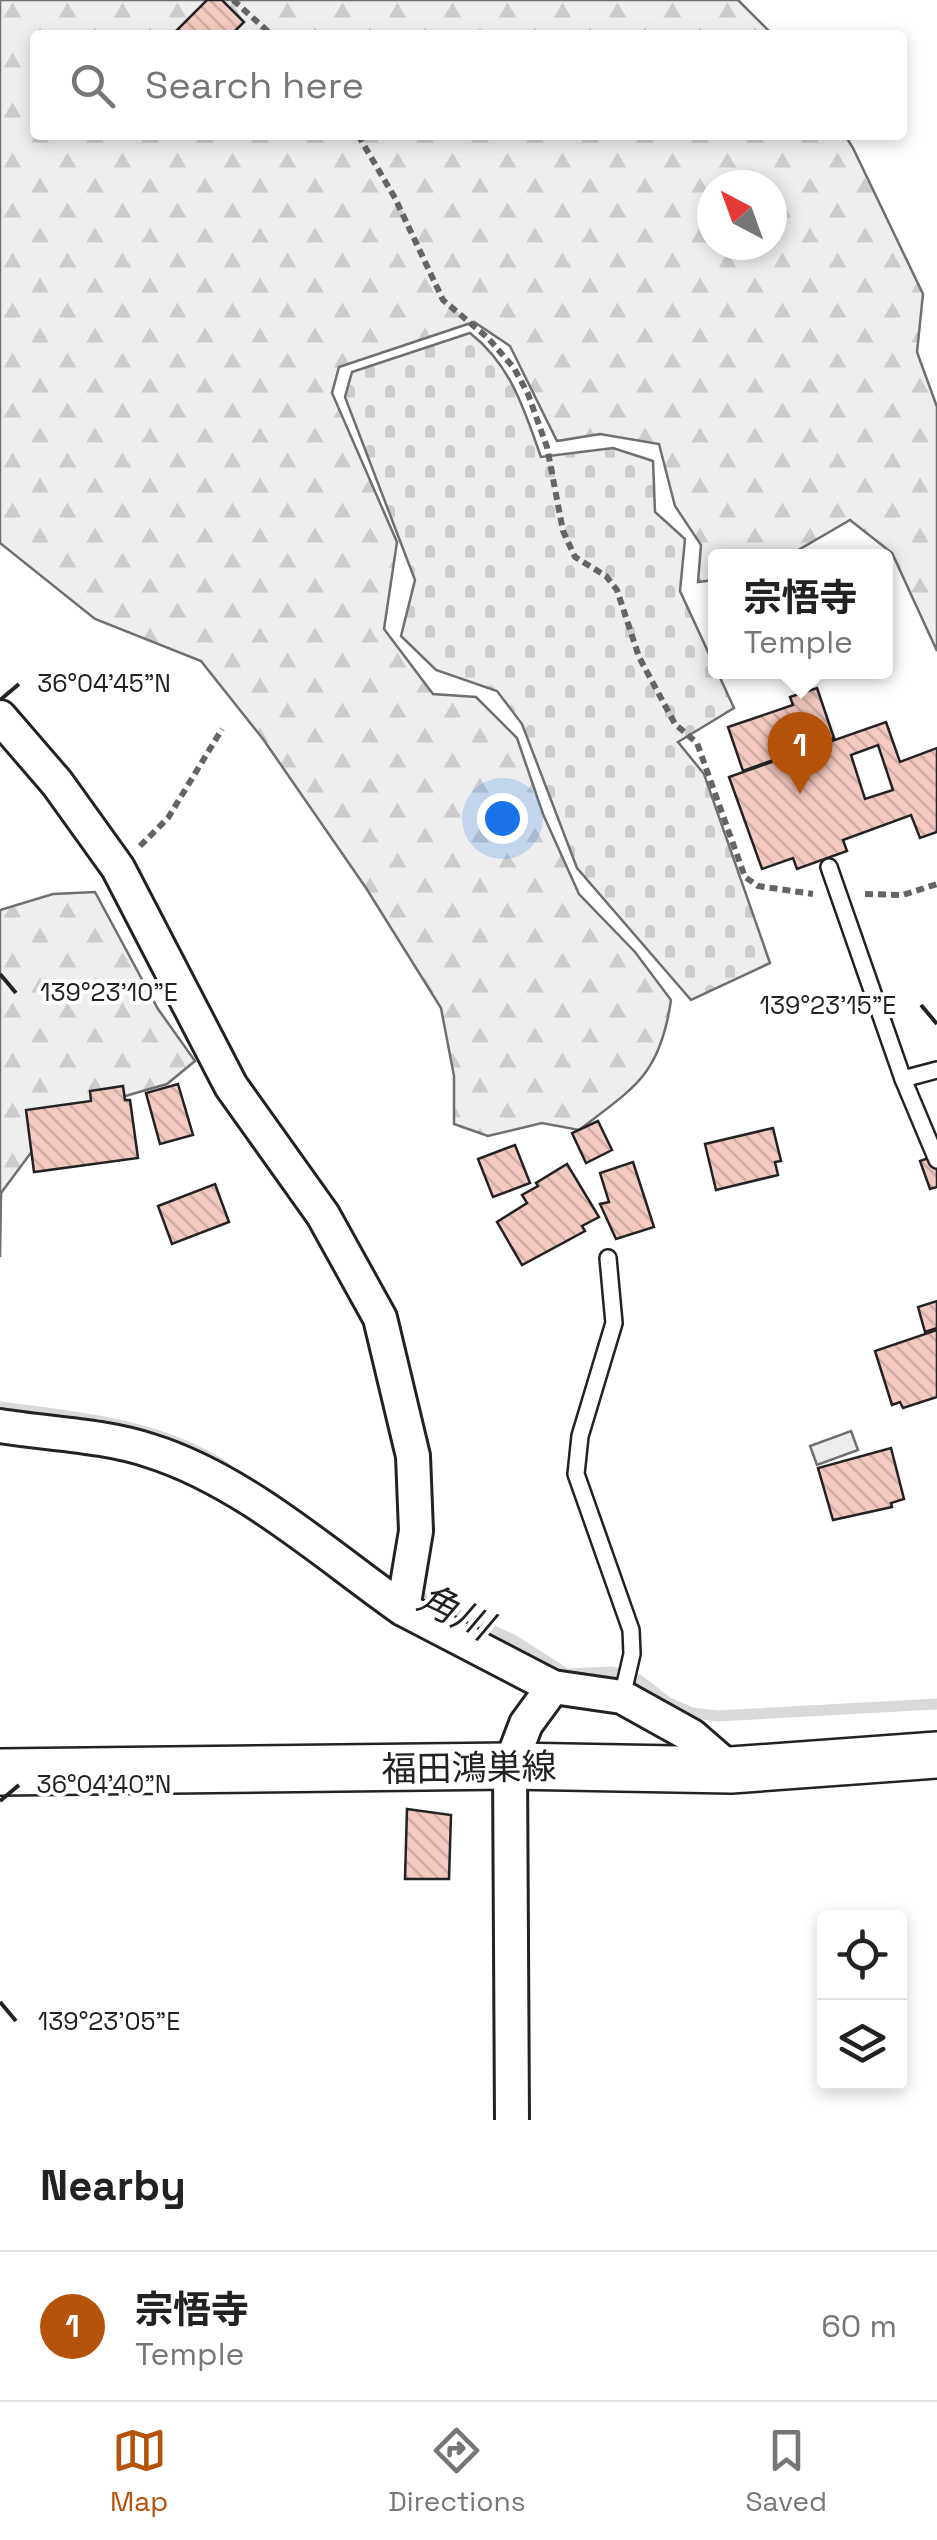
<!DOCTYPE html>
<meta charset="utf-8">
<style>
body{margin:0;font-family:"Space Grotesk","Noto Sans JP",sans-serif;background:#f6f6f6;color:#222}
.controls{position:absolute;right:30px;bottom:30px;display:grid;overflow:hidden;border-radius:10px;box-shadow:0 5px 15px #0003}
.controls button{width:90px;height:90px;display:grid;place-items:center;padding:0;border:0;border-bottom:2px solid #e0e0e0;background:#fff;color:#222;font:50px sans-serif}
.compass{position:absolute;left:697px;top:170px;width:90px;height:90px;border-radius:50%;background:#fff;box-shadow:0 5px 15px #0003;rotate:319deg}
.you{position:absolute;left:502px;top:818px;width:35px;height:35px;margin:-25px;border:8px solid #fff;border-radius:50%;background:#1a73e8;box-shadow:0 0 0 15px #1a73e833}
.badge{display:grid;place-items:center;width:65px;height:65px;border-radius:50%;background:#b45309;color:#fff;font-size:32px;font-weight:700}
.pin{position:absolute;translate:-50% -82px;filter:drop-shadow(0 2px 5px #0008)}
.pin::after{content:'';position:absolute;top:52px;width:35px;height:30px;background:inherit;clip-path:polygon(0 0,100% 0,50% 100%)}
.popup{position:absolute;left:708px;top:549px;width:185px;height:130px;box-sizing:border-box;display:grid;place-content:center;border-radius:10px;background:#fff;filter:drop-shadow(0 2px 8px #0005);font-size:32px;white-space:nowrap;color:#767676}
.popup b{font-size:38px;color:#222}
.popup::after{content:'';position:absolute;left:50%;top:100%;margin-left:-20px;border:20px solid transparent;border-top-color:#fff}
.list{margin:0;padding:0;list-style:none}
h2{display:flex;justify-content:space-between;align-items:center;height:130px;margin:0;padding:0 40px;font-size:42px}
h2 small{font-size:32px;font-weight:400;color:#767676}
.list li{display:grid;grid-template-columns:65px 1fr auto;gap:30px;align-items:center;box-sizing:border-box;height:150px;padding:0 40px;border-top:2px solid #e0e0e0}
.list b{display:block;font-size:38px;white-space:nowrap}
.list p{margin:0;font-size:32px;white-space:nowrap;color:#767676}
.list em{font-size:32px;font-style:normal;color:#767676}
.icon{flex:none;width:55px;height:55px;fill:none;stroke:currentColor;stroke-width:2;stroke-linecap:round;stroke-linejoin:round}
.map{position:relative;flex:none;width:937px;height:2120px;overflow:hidden}
.search{position:absolute;background:#fff;box-shadow:0 5px 15px #0003;left:30px;right:30px;top:30px;height:110px;display:flex;align-items:center;gap:25px;box-sizing:border-box;padding:0 35px;border-radius:10px;color:#767676;font-size:38px}
.sheet{height:280px;background:#fff}
nav{display:flex;justify-content:space-around;align-items:center;box-sizing:border-box;height:140px;border-top:2px solid #e0e0e0;background:#fff;font-size:28px;color:#767676}
nav a{display:grid;justify-items:center;gap:5px}
nav .on{color:#b45309}
.map>svg:first-child{display:block}
.forest{fill:url(#forest-firs);stroke:#6f6f6f;stroke-width:2.5;fill-rule:evenodd}
.cemetery{fill:url(#cemetery-stones);stroke:#6f6f6f;stroke-width:2.5}
.parking{fill:#ededed;stroke:#6f6f6f;stroke-width:2.5}
.lines{fill:none;stroke-linecap:round;stroke-linejoin:round}
.stream{stroke:#d9d9d9;stroke-width:11}
.building{fill:url(#building-back-hatch);stroke:#222;stroke-width:2.5;fill-rule:evenodd}
.service-casing{stroke:#222;stroke-width:20}
.minor-casing{stroke:#222;stroke-width:38}
.secondary-casing{stroke:#222;stroke-width:50}
.path{stroke:#646464;stroke-width:6;stroke-dasharray:8 5;stroke-linecap:butt}
.service{stroke:#fff;stroke-width:15}
.minor{stroke:#fff;stroke-width:32}
.secondary{stroke:#fff;stroke-width:45}
.ticks{fill:none;stroke:#222;stroke-width:4}
.labels{text-anchor:middle;stroke-width:8;stroke-linejoin:round;paint-order:stroke}
.street-label{font-size:35px;fill:#222;stroke:#fff}
.water-label{font-size:38px;font-style:italic;fill:#222;stroke:#fff}
.ticks-label{font-size:25px;text-anchor:middle;fill:#222;stroke:#fff;stroke-width:8;stroke-linejoin:round;paint-order:stroke}
</style>
<div class="map">
<svg width="937" height="2120" viewBox="0 0 937 2120">
<defs>
<pattern id="forest-firs" width="22" height="20" patternUnits="userSpaceOnUse" patternTransform="scale(2.5)"><rect width="22" height="20" fill="#eee"/><path d="M5 1l3.5 6h-7zM16 11l3.5 6h-7z" fill="#ccc"/></pattern>
<pattern id="cemetery-stones" width="16" height="16" patternUnits="userSpaceOnUse" patternTransform="scale(2.5)"><rect width="16" height="16" fill="#eee"/><path d="M2 7V4a2 2 0 0 1 4 0v3zM10 15v-3a2 2 0 0 1 4 0v3z" fill="#ccc"/></pattern>
<pattern id="building-back-hatch" width="6" height="6" patternUnits="userSpaceOnUse" patternTransform="scale(2.5)"><rect width="6" height="6" fill="#f3c9c0"/><path d="M-1 5l2 2M0 0l6 6M5-1l2 2" fill="none" stroke="#d0aca5"/></pattern>
</defs>
<rect width="100%" height="100%" fill="#fff"/>
<g class="forest">
<path d="M0,0H738L773,35H35V135H845L853,148L923,294L917,352L937,407V651L892,553L850,520L788,556H715V580L698,582L701,545L675,506L659,444L600,434L557,441L510,346L474,322L339,367L332,393L397,542L384,629L433,694L476,697L517,738L543,814L579,894L635,952L671,1000C660,1075 635,1087 579,1130L542,1123L488,1136L454,1124V1076L441,1008L366,888L263,739L201,661L95,619L0,543ZM712,185H772V245H712Z"/>
<path d="M95,892L158,1009L195,1061L167,1084L59,1115L1,1193L0,1257V910L53,894Z"/>
</g>
<path class="cemetery" d="M470,333C511,365 524,409 541,457L613,448L653,461L655,512L685,539L680,591L734,708L678,742L704,774L770,963L691,1000L577,868L522,724L497,691L436,670L401,636L415,580L345,397L352,372Z"/>
<path class="parking" d="M851,1431L858,1450L817,1465L810,1446Z"/>
<g class="lines">
<g class="stream">
<path d="M0,1407C77,1417 159,1424 225,1467"/>
<path d="M410,1592L513,1640L566,1674L612,1672L639,1680L667,1702L692,1713L718,1716L937,1704"/>
</g>
</g>
<g class="building">
<path d="M207,0H222L244,22L231,35H172Z"/>
<path d="M817,688L834,738L743,771L728,727L793,705L790,697Z"/>
<path d="M886,722L900,762L937,748V832L920,838L911,815L843,840L847,851L797,869L793,858L762,869L729,777ZM878,745L893,790L865,799L851,755Z"/>
<path d="M178,1084L193,1135L160,1144L146,1093Z"/>
<path d="M123,1086L125,1100H130L138,1158L34,1172L26,1110L91,1101L90,1091Z"/>
<path d="M598,1121L612,1150L586,1163L572,1133Z"/>
<path d="M773,1128L781,1161L775,1162L778,1175L716,1190L705,1144Z"/>
<path d="M515,1145L530,1183L493,1197L478,1159Z"/>
<path d="M937,1155V1187L930,1189L920,1161Z"/>
<path d="M633,1162L654,1227L616,1239L600,1204L609,1202L600,1173Z"/>
<path d="M567,1164L599,1217L582,1226L585,1231L522,1265L497,1222L527,1203L522,1195L538,1186L536,1183Z"/>
<path d="M215,1184L229,1222L172,1244L158,1206Z"/>
<path d="M937,1301V1328L925,1332L918,1307Z"/>
<path d="M937,1330V1397L903,1408L900,1402L892,1405L875,1351Z"/>
<path d="M891,1448L904,1499L891,1503L892,1507L833,1520L818,1468Z"/>
<path d="M407,1809L451,1815L449,1879H405Z"/>
</g>
<g class="lines">
<g class="service-casing">
<g id="service">
<path d="M829,867L903,1079L937,1160"/>
<path d="M903,1079L937,1070"/>
<path d="M608,1258L614,1323L580,1436L576,1474L631,1630L632,1654L622,1697"/>
</g>
</g>
<g class="minor-casing">
<g id="minor">
<path d="M0,717L57,783L118,868L231,1086L323,1215L380,1318L413,1456L416,1531L403,1609L553,1687L622,1697L692,1736L731,1770"/>
<path d="M0,1426C49,1434 103,1435 151,1451C243,1480 325,1554 403,1609"/>
<path d="M512,2120L510,1766L526,1724L553,1687"/>
</g>
</g>
<g class="secondary-casing">
<path id="secondary" d="M0,1772L510,1766L731,1770L937,1755"/>
</g>
<g class="path">
<path d="M233,0L272,35"/>
<path d="M358,135L395,198L443,300L488,338L514,368L528,394L547,447L563,531L575,557L606,576L617,590L639,657L675,724L697,743L745,877L758,886L813,894"/>
<path d="M140,846L168,818L222,729"/>
<path d="M865,894L903,895L937,884"/>
</g>
<use href="#service" class="service"/>
<use href="#minor" class="minor"/>
<use href="#secondary" class="secondary"/>
</g>
<path class="ticks" d="M0,700L19,684M0,974L16,993M921,1005L937,1024M0,1801L19,1785M0,2002L16,2021"/>
<g class="labels">
<g class="street-label">
<text transform="translate(469 1768) rotate(-1)" y="12">福田鴻巣線</text>
</g>
<g class="water-label">
<text transform="translate(455 1612) rotate(26)" y="13">角川</text>
</g>
</g>
<g class="ticks-label">
<text x="104" y="692">36°04'45"N</text>
<text x="109" y="1001">139°23'10"E</text>
<text x="828" y="1014">139°23'15"E</text>
<text x="104" y="1793">36°04'40"N</text>
<text x="109" y="2030">139°23'05"E</text>
</g>
</svg>
<div class="controls">
<button><svg class="icon" aria-label="locate" viewBox="0 0 24 24"><circle cx="12" cy="12" r="6"/><path d="M12 2v4M12 18v4M2 12h4M18 12h4"/></svg></button>
<button><svg class="icon" aria-label="layers" viewBox="0 0 24 24"><path d="M12 4l9 5-9 5-9-5zM3 14l9 5 9-5"/></svg></button>
</div>
<svg class="compass" viewBox="-18 -18 36 36"><path d="M0-13l5 13h-10z" fill="#e53935"/><path d="M0 13l5-13h-10z" fill="#767676"/></svg>
<div class="you"></div>
<div class="pin badge" style="left:800px;top:794px">1</div>
<div class="popup"><b>宗悟寺</b>Temple</div>
<div class="search"><svg class="icon" aria-label="search" viewBox="0 0 24 24"><circle cx="10" cy="10" r="6"/><path d="M15 15l6 6"/></svg>Search here</div>
</div>
<section class="sheet">
<h2>Nearby<small></small></h2>
<ul class="list">
<li><span class="badge">1</span><div><b>宗悟寺</b><p>Temple</p></div><em>60 m</em></li>
</ul>
</section>
<nav>
<a class="on"><svg class="icon" aria-label="map" viewBox="0 0 24 24"><path d="M3 6l6-2 6 2 6-2v14l-6 2-6-2-6 2zM9 4v14M15 6v14"/></svg>Map</a>
<a><svg class="icon" aria-label="directions" viewBox="0 0 24 24"><path d="M12 3l9 9-9 9-9-9zM9 14v-3h6M13 9l2 2-2 2"/></svg>Directions</a>
<a><svg class="icon" aria-label="saved" viewBox="0 0 24 24"><path d="M7 4h10v16l-5-4-5 4z"/></svg>Saved</a>
</nav>
